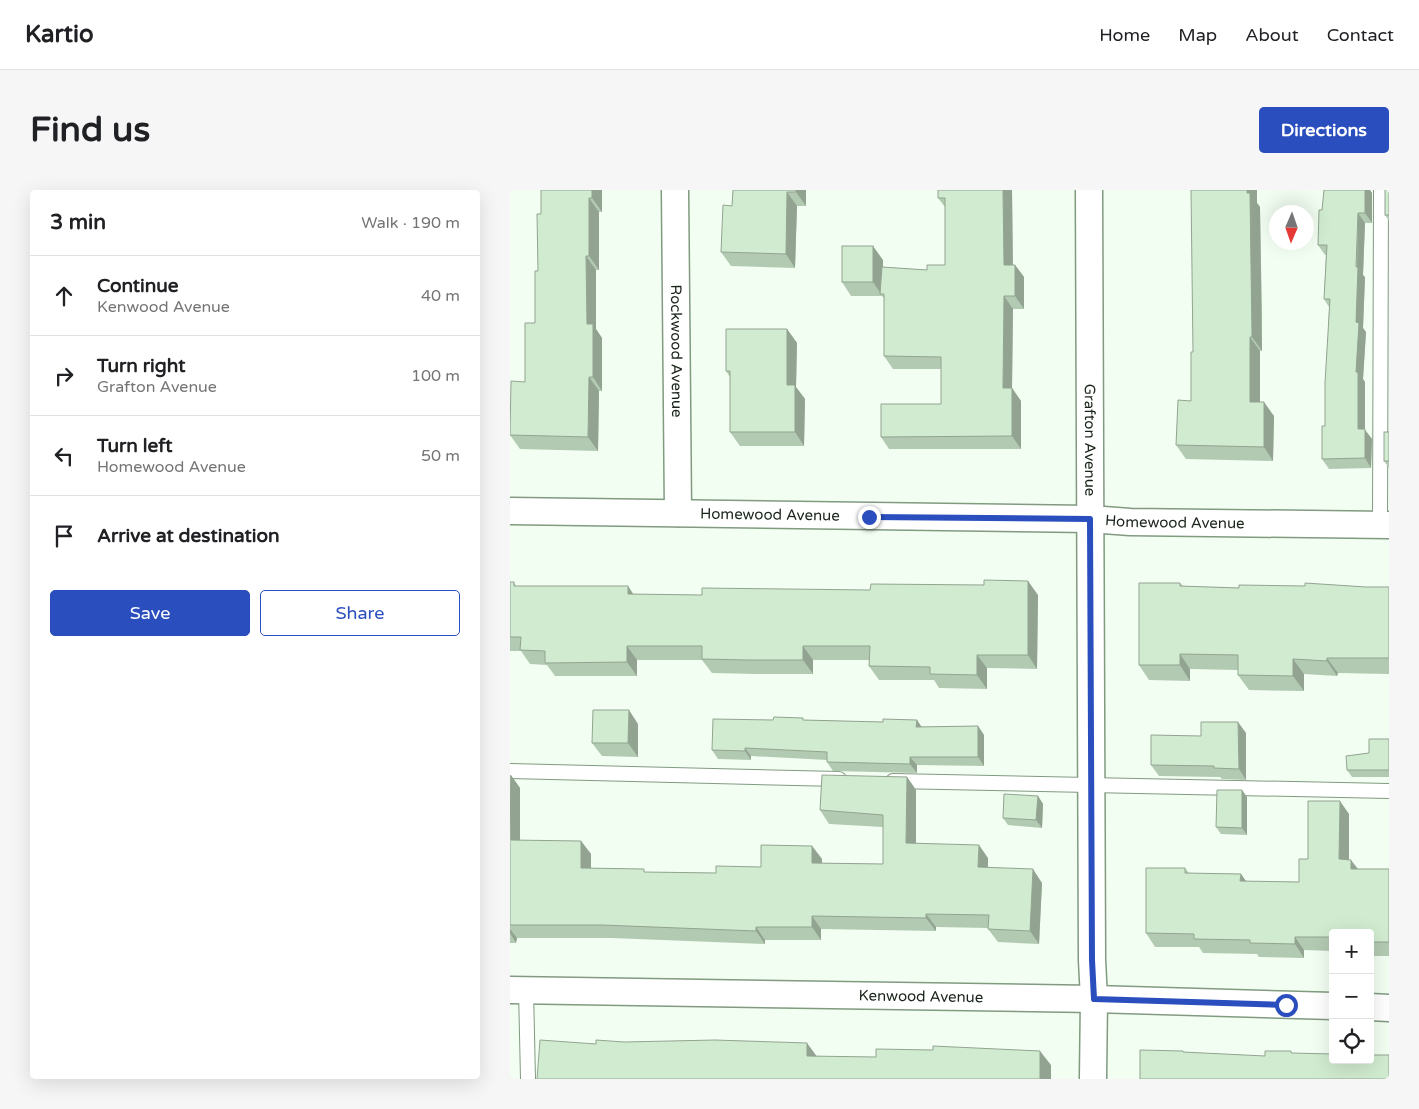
<!DOCTYPE html>
<meta charset="utf-8">
<style>
body{margin:0;font-family:"Varela Round",sans-serif;background:#f6f6f6;color:#202124}
.controls{position:absolute;right:15px;bottom:15px;display:grid;overflow:hidden;border-radius:5px;box-shadow:0 5px 20px #0002}
.controls button{width:45px;height:45px;display:grid;place-items:center;padding:0;border:0;border-bottom:1px solid #e0e0e0;background:#fff;color:#202124;font:25px sans-serif}
.compass{position:absolute;left:759px;top:15px;width:45px;height:45px;border-radius:50%;background:#fff;box-shadow:0 5px 20px #0002;rotate:182deg}
.stop{position:absolute;width:15px;height:15px;margin:-11px;border:4px solid #2a4ebd;border-radius:50%;background:#fff}
.stop.end{background:#2a4ebd;border-color:#fff;box-shadow:0 1px 5px #0008}
.list{margin:0;padding:0;list-style:none}
h2{display:flex;justify-content:space-between;align-items:center;height:65px;margin:0;padding:0 20px;font-size:21px}
h2 small{font-size:16px;font-weight:400;color:#757577}
.list li{display:grid;grid-template-columns:32px 1fr auto;gap:15px;align-items:center;box-sizing:border-box;height:80px;padding:0 20px;border-top:1px solid #e0e0e0}
.list b{display:block;font-size:19px;white-space:nowrap}
.list p{margin:0;font-size:16px;white-space:nowrap;color:#757577}
.list em{font-size:16px;font-style:normal;color:#757577}
.actions{display:flex;gap:10px;padding:15px 20px}
.actions a{flex:1;padding:11px 0;border:1px solid #2a4ebd;border-radius:5px;text-align:center;font-size:18px;color:#2a4ebd}
.actions .main{background:#2a4ebd;color:#fff}
.icon{flex:none;width:28px;height:28px;fill:none;stroke:currentColor;stroke-width:2;stroke-linecap:round;stroke-linejoin:round}
.map{position:relative;flex:none;width:879px;height:889px;overflow:hidden;border-radius:5px}
header{display:flex;align-items:center;gap:30px;box-sizing:border-box;height:70px;padding:0 25px;background:#fff;border-bottom:1px solid #e0e0e0}
header strong{font-size:24px}
nav{display:flex;gap:28px;margin-inline-start:auto;font-size:18px}
.intro{display:flex;align-items:center;justify-content:space-between;box-sizing:border-box;height:120px;padding:0 30px}
h1{margin:0;font-size:35px}
.button{padding:12px 22px;border-radius:5px;background:#2a4ebd;color:#fff;font-size:18px;font-weight:700}
main{display:flex;gap:30px;padding:0 30px}
aside{flex:1;background:#fff;border-radius:5px;box-shadow:0 5px 20px #0002}
.map>svg:first-child{display:block}
.lines{fill:none;stroke-linecap:round;stroke-linejoin:round}
.lane-casing{stroke:#819a80;stroke-width:16}
.street-casing{stroke:#819a80;stroke-width:29}
.lane{stroke:#fff;stroke-width:14}
.street{stroke:#fff;stroke-width:26}
.wall{fill:#b3cab2}
.shaded-wall{fill:#92a491}
.building{fill:#d0ebcf;stroke:#92a491}
.route{stroke:#2a4ebd;stroke-width:6}
.labels{text-anchor:middle;stroke-width:4;stroke-linejoin:round;paint-order:stroke}
.street-label{font-size:15px;fill:#1a241a;stroke:#fff}
</style>
<header>
<strong>Kartio</strong>
<nav><a>Home</a><a>Map</a><a>About</a><a>Contact</a></nav>
</header>
<div class="intro"><h1>Find us</h1><a class="button">Directions</a></div>
<main>
<aside>
<h2>3 min<small>Walk · 190 m</small></h2>
<ul class="list">
<li><svg class="icon" aria-label="ahead" viewBox="0 0 24 24"><path d="M12 20V5M6 11l6-6 6 6"/></svg><div><b>Continue</b><p>Kenwood Avenue</p></div><em>40 m</em></li>
<li><svg class="icon" aria-label="right" viewBox="0 0 24 24"><path d="M7 20v-9h11M14 6l5 5-5 5"/></svg><div><b>Turn right</b><p>Grafton Avenue</p></div><em>100 m</em></li>
<li><svg class="icon" aria-label="left" viewBox="0 0 24 24"><path d="M17 20v-9H6M10 6l-5 5 5 5"/></svg><div><b>Turn left</b><p>Homewood Avenue</p></div><em>50 m</em></li>
<li><svg class="icon" aria-label="arrive" viewBox="0 0 24 24"><path d="M6 21V4h12l-3 4 3 4H6"/></svg><div><b>Arrive at destination</b></div></li>
</ul>
<div class="actions"><a class="main">Save</a><a>Share</a></div>
</aside>
<div class="map">
<svg width="879" height="889" viewBox="0 0 879 889">
<rect width="100%" height="100%" fill="#f3fef3"/>
<g class="lines">
<g class="lane-casing">
<g id="lane">
<path d="M870,335L871,0"/>
<path d="M0,581L329,589"/>
<path d="M383,591L879,601"/>
<path d="M16,800L18,889"/>
</g>
</g>
<g class="street-casing">
<g id="street">
<path id="s1" d="M165,0L168,323"/>
<path id="s2" d="M579,0L582,770L584,809L583,889"/>
<path id="s3" d="M0,321L580,329L620,332L879,335"/>
<path id="s4" d="M0,800L584,809L823,816"/>
<path d="M860,817L879,818"/>
</g>
</g>
<use href="#lane" class="lane"/>
<use href="#street" class="street"/>
</g>
<g class="wall">
<path d="M92,0V22H89V80H86V139L92,148V201H89L88,261L10,259L0,245L15,192L25,133L31,24Z"/>
<path d="M223,0H296V16H287L285,78L221,76L211,62L222,16Z"/>
<path d="M428,0H502L503,75H505L514,87V119H503L502,198L511,211V259H379L371,247L431,214V179H383L374,166V108L372,106H341L332,92L373,70V77L417,80L435,75V17L428,8Z"/>
<path d="M814,0H860L862,3V33H855L853,85L855,87L853,138L856,142L853,189L855,192V240L862,249L861,278L819,279L812,269L815,236L819,117L814,109L816,65H815L808,55Z"/>
<path d="M879,0V31L875,25Z"/>
<path d="M747,13L750,17L752,122V161H750V212L764,226L763,271L676,269L666,255L681,211L683,162Z"/>
<path d="M277,139L287,153L286,197L295,209L294,256H230L220,242V187L216,181Z"/>
<path d="M879,242V278L874,271Z"/>
<path d="M0,392H4L6,396H118L123,404L192,405H528L527,479L477,478V499L429,498L424,490H369L359,476V470H303V484H247L202,483L192,470H127V486H45L37,475L20,474L11,461H0Z"/>
<path d="M670,393L673,396L729,398L879,397V484L828,483L827,486L794,484V501L739,500L728,485V480L680,479V491L639,490L629,475Z"/>
<path d="M294,530L373,532L407,530L411,537L468,536L474,545V576L407,575V583L323,581L317,572V570L241,566V570L208,569L202,560Z"/>
<path d="M128,534V567L92,566L82,553Z"/>
<path d="M736,543V590L712,589L710,587L649,586L641,575L691,546Z"/>
<path d="M879,549V587H842L837,580L859,563Z"/>
<path d="M0,585L10,598V651H71L81,664V678L136,682L206,683L251,677L302,656L312,669V673L373,674V637L319,634L310,620L397,587L406,600V654L478,668V677L532,693L529,754L488,752L478,739V738L426,737V741L311,739V750H255V754L101,748H7L6,753H0Z"/>
<path d="M528,606L533,614L532,638L498,635L493,628Z"/>
<path d="M737,607V645L711,644L706,637Z"/>
<path d="M839,624V670L848,679H879V766H864L860,761V743H823V761L794,760V768L749,767L747,764L693,763L689,757H645L636,743L675,678L679,683L731,684L736,691L789,692L798,669Z"/>
</g>
<g class="shaded-wall">
<path d="M82,0H92V22L82,8Z"/>
<path d="M286,0H296V16L286,2Z"/>
<path d="M493,0H502L503,87L494,75Z"/>
<path d="M737,0H747V13L750,17L752,161L742,147Z"/>
<path d="M855,0H860L862,3V33L855,23Z"/>
<path d="M277,2L287,16L285,78L276,64Z"/>
<path d="M79,8L89,22V80L79,66Z"/>
<path d="M848,23L855,33L853,85L855,87L853,138L856,142L853,189L855,192V240L862,249L861,278L855,268L848,239L846,182V132Z"/>
<path d="M363,56L373,70V104H371L363,92Z"/>
<path d="M76,66L86,80V139L92,148V201L83,187L77,134Z"/>
<path d="M505,75L514,87V119L505,106Z"/>
<path d="M494,106L503,119L502,198L511,211V259L502,246L493,198Z"/>
<path d="M277,139L287,153L286,197L295,209L294,256L285,242L277,195Z"/>
<path d="M740,147L750,161V226L740,212Z"/>
<path d="M79,187L89,201L88,261L78,247Z"/>
<path d="M754,212L764,226L763,271L754,257Z"/>
<path d="M518,391L528,405L527,479L518,465Z"/>
<path d="M118,396L127,410L118,404Z"/>
<path d="M117,456L127,470V486L117,472Z"/>
<path d="M293,456L303,470V484L293,470Z"/>
<path d="M670,464L680,479V491L670,475Z"/>
<path d="M467,465L477,478V499L467,485Z"/>
<path d="M817,468L828,483L827,486L817,471Z"/>
<path d="M783,469L794,484V501L783,486Z"/>
<path d="M119,520L128,534V567L118,553Z"/>
<path d="M407,530L413,539L406,537Z"/>
<path d="M728,532L736,543V590L729,579Z"/>
<path d="M468,536L474,545V576L468,567Z"/>
<path d="M235,558L241,566V570L235,561Z"/>
<path d="M400,567L407,575V583L400,574Z"/>
<path d="M1,585L10,598V664L1,650Z"/>
<path d="M397,587L406,600V667L396,653Z"/>
<path d="M732,600L737,607V645L732,638Z"/>
<path d="M528,606L533,614L532,638L526,630Z"/>
<path d="M830,611L839,624V683L829,669Z"/>
<path d="M71,651L81,664V692L71,678Z"/>
<path d="M469,655L478,668V690L468,677Z"/>
<path d="M302,656L312,669V686L302,673Z"/>
<path d="M841,670L851,683L841,679Z"/>
<path d="M523,679L532,693L529,754L520,741Z"/>
<path d="M731,684L740,697L730,691Z"/>
<path d="M416,724L426,737V741L416,728Z"/>
<path d="M302,726L311,739V750L302,737Z"/>
<path d="M246,737L255,750V754L246,741Z"/>
<path d="M0,739L7,748L6,753L0,743Z"/>
<path d="M785,747L794,760V768L785,754Z"/>
<path d="M297,853L308,868L297,866Z"/>
<path d="M530,861L541,875V889H530Z"/>
</g>
<g class="building">
<path d="M31,0H82V8H79V66H76L77,134H83V187H79L78,247L0,245L1,191L15,192V133H25V81H28L27,24H31Z"/>
<path d="M223,0H286V2H277L276,64L211,62L213,15L222,16Z"/>
<path d="M428,0H493L494,75H505V106H494L493,198H502V246L371,247V214H431V167L374,166V104H370L372,77L417,80V75H435V8H428Z"/>
<path d="M681,0H737V3H740L742,147H740V212H754V257L666,255L668,210L681,211V162H683Z"/>
<path d="M814,0H855V23H848L846,77H848L846,132L849,133L846,182H848V239H855V268L812,269V236H815V193L820,109H814L817,55H808L809,20H812Z"/>
<rect x="875" y="0" width="4" height="25"/>
<rect x="332" y="56" width="31" height="36"/>
<path d="M216,139H277V195H285V242H220V181H216Z"/>
<rect x="874" y="242" width="5" height="29"/>
<path d="M474,390L518,391V465H467V485L420,484V477L359,476L360,456H293V470H238L192,469V456H117V472L35,473V461L10,460L11,447H0V392H4V396H118V404L192,405V398L360,400L361,394L474,395Z"/>
<path d="M629,393H670V396L729,398V395L795,396V393L856,397H879V468H817V471L783,469V486L728,485V465L670,464V475H629Z"/>
<path d="M83,520H119L118,553H82Z"/>
<path d="M264,527L293,528V530L373,532V529L407,530L406,537L468,536V567H400V574L317,572V562L235,558V561L202,560L203,529L263,530Z"/>
<path d="M691,532H728L729,579L704,578V576L641,575V545L691,546Z"/>
<path d="M859,549H879V580H837L836,566L859,563Z"/>
<path d="M0,585L1,650L71,651V678L134,679V682L206,683V676L251,677V655L302,656V673L373,674V625L310,620L312,585L397,587L396,653L469,655L468,677L523,679L520,741L478,739L479,725L416,724V728L302,726V737H246V741L92,735H0Z"/>
<path d="M707,600H732V638L706,637Z"/>
<path d="M494,604L528,606L526,630L493,628Z"/>
<path d="M798,611H830L829,669L841,670V679H879V752H860V743H823V747H785V754L740,753V750L684,749V744L636,743V678H675V683L731,684L730,691L789,692V669H798Z"/>
<path d="M30,850L86,854V850L114,852L205,850L297,853V866L366,867V859L423,860V856L530,861V889H27Z"/>
<path d="M630,860L673,861V862L755,866V861H781V863L823,864V870H860V865H879V889H630Z"/>
</g>
<g class="lines">
<path class="route" d="M359,327L580,329L582,770L584,809L776,815"/>
</g>
<g class="labels">
<g class="street-label">
<text dy="5" stroke="none"><textPath href="#s1" startOffset="161">Rockwood Avenue</textPath></text>
<text dy="5" stroke="none"><textPath href="#s2" startOffset="250">Grafton Avenue</textPath></text>
<text dy="5" stroke="none"><textPath href="#s3" startOffset="260">Homewood Avenue</textPath></text>
<text dy="5" stroke="none"><textPath href="#s3" startOffset="665">Homewood Avenue</textPath></text>
<text dy="5" stroke="none"><textPath href="#s4" startOffset="411">Kenwood Avenue</textPath></text>
</g>
</g>
</svg>
<div class="controls">
<button>+</button>
<button>−</button>
<button><svg class="icon" aria-label="locate" viewBox="0 0 24 24"><circle cx="12" cy="12" r="6"/><path d="M12 2v4M12 18v4M2 12h4M18 12h4"/></svg></button>
</div>
<svg class="compass" viewBox="-18 -18 36 36"><path d="M0-13l5 13h-10z" fill="#e53935"/><path d="M0 13l5-13h-10z" fill="#757577"/></svg>
<div class="stop" style="left:776px;top:815px"></div>
<div class="stop end" style="left:359px;top:327px"></div>
</div>
</main>
